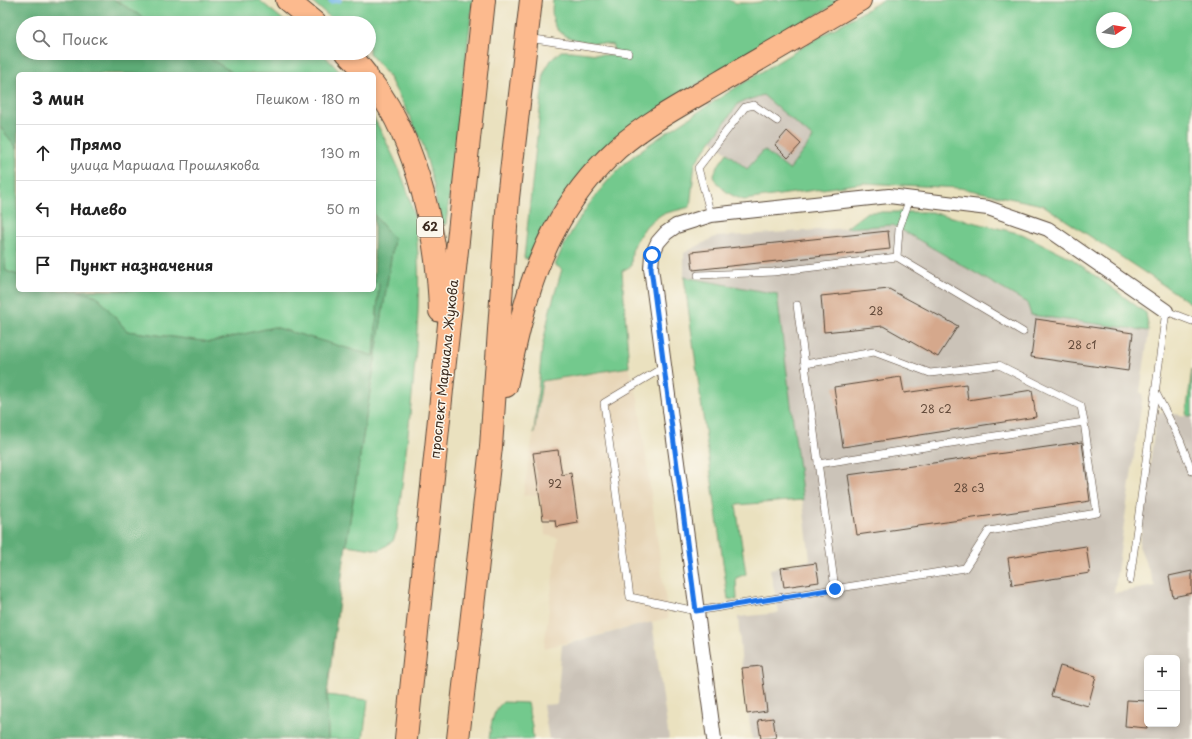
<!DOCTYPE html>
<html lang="ru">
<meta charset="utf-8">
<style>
body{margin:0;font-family:"Playpen Sans",sans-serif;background:#f2f2f2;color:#222}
.controls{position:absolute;right:12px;bottom:12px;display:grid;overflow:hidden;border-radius:6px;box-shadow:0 2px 6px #0003}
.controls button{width:36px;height:36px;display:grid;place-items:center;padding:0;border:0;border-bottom:1px solid #e0e0e0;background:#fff;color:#222;font:20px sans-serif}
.compass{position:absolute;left:1096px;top:12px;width:36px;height:36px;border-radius:50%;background:#fff;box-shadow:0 2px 6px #0003;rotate:78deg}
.stop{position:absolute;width:12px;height:12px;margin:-9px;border:3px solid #1a73e8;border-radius:50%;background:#fff}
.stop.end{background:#1a73e8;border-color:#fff;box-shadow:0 1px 4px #0008}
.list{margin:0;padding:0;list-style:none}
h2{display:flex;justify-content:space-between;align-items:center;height:52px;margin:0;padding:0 16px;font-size:17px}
h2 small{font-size:13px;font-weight:400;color:#767676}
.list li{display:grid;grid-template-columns:26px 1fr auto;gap:12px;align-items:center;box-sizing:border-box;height:56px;padding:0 16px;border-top:1px solid #e0e0e0}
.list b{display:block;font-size:15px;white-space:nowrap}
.list p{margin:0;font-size:13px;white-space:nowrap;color:#767676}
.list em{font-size:13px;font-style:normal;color:#767676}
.icon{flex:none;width:22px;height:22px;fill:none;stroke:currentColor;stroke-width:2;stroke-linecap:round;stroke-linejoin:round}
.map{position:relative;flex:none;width:1192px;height:739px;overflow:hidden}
.search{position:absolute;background:#fff;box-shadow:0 2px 6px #0003;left:16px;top:16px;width:360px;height:44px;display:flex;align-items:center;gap:10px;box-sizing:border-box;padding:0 14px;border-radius:22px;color:#767676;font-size:15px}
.panel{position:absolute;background:#fff;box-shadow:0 2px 6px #0003;left:16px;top:72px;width:360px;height:220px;border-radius:6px}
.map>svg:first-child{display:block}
.built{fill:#e7d5b7}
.industrial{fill:#cbc3b8;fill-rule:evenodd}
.green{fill:#73c98d;stroke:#577a56;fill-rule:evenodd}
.forest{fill:#5ead78;stroke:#4c6c4b}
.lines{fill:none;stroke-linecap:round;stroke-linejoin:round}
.stream{stroke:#74b8ea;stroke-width:5.5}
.building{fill:#d5a88c}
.service-casing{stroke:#554536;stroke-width:8}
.minor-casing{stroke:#554536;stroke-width:16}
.primary-casing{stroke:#554536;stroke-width:24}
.service{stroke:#fff;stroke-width:7}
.minor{stroke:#fff;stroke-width:14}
.primary{stroke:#fcba8e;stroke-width:22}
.route{stroke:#1a73e8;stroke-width:5}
.labels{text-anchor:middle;stroke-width:3;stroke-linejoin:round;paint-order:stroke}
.number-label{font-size:11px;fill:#624a3a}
.shield{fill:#fbf7ec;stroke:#75685c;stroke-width:1}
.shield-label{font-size:12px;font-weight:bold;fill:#3b2a1e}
.street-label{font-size:13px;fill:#3b2a1e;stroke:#fbf7ec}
</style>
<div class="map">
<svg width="1192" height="739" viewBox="0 0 1192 739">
<rect width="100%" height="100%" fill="#fbf7ec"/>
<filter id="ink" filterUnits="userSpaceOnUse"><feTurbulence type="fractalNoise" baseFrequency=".025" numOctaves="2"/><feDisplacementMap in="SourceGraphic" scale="8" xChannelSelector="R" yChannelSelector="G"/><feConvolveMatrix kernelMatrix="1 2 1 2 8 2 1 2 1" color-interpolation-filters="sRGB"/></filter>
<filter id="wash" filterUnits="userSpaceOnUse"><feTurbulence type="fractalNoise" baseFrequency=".012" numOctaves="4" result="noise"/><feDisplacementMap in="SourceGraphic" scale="16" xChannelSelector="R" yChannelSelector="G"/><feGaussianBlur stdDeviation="0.9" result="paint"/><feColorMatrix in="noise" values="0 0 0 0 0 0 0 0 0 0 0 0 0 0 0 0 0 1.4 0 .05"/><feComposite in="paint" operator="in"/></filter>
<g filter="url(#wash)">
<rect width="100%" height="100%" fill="#eae1bf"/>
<path class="built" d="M629,367L638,399L668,618L544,648L558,538L545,535L544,521L543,520L539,494L523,496L542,381Z"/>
<g class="industrial">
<path d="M763,95L813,138L789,170H748L712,140L739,103Z"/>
<path d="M893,225L1027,303L1031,315L1149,331L1140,392L1143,394L1114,593L1155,586L1139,546L1157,411L1192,417V739H752L742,668L738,617L779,613L770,569L810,560L777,294L684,277V253L715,237ZM1147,658H1177V724H1147Z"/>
<path d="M652,622L669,739H549L543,705L557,704L562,645Z"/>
</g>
<g class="green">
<path d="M115,0H259L287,23H152Z"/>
<path d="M310,0H473L446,224H439L434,186L423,145L405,107L387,74L369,53V23H337Z"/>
<path d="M553,0H728L736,3H751L775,0H842L691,88L555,208L528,259L524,258L544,72L551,60L561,51H571L613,56V45C581,40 546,44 553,0Z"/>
<path d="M883,0H1192V304L1043,205L960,188L864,183L744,200C729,195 722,190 713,177L717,167L727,153L747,169L764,150L789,170L813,138L763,95L739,103L695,163L690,207L662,214L647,225L637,239L632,251L631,266L622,271L629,367L542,381L534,433L542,348L550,310L562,269L555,265C569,232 589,201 614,174C634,152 662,136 686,120C750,77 816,39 883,0ZM1102,18H1126V42H1102Z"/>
<path d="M201,53H322L342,74H235Z"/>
<path d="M374,118C390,149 407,181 414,216C419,247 419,280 418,312C415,385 405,458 397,530L393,541L380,550L346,545L394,239L374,215Z"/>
<path d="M0,127L18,149V275L6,271L0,213Z"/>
<path d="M867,212H931L1022,234L1071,258L1146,313L1149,331L1031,315L1027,303L893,225L846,228Z"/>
<path d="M684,277L777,294L803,500L736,505L746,574L736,578L737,600L728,599Z"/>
<path d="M374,282H379L374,356L274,327L210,342L127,331L97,296L76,290H374Z"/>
<path d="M1192,369V417L1186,415Z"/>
<path d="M327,695L368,700L363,739H328Z"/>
<path d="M503,702L527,703L532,726L533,739H489C491,726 492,711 503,702Z"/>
</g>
<g class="forest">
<path d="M0,0H115L152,23H23V53H201L235,74H18V149L0,127Z"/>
<path d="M0,213L6,271L18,275V290H76L97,296L127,331L210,342L274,327L374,356L379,283L374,282V215L394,239L346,545L327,695L328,739H0Z"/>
</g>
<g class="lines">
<path class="stream" d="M331,1L339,0"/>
</g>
<g id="blocks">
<g class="building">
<path d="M787,131L801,144L788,158L775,145Z"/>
<path d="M888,231L890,249L693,270L691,252Z"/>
<path d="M889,289L958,326L938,357L883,326L824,332L821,296Z"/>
<path d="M1036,319L1133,333L1128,371L1031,357Z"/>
<path d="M901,377L904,393L966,384L968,400L1032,390L1036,417L843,447L834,387Z"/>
<path d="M1082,442L1090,501L857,535L848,475Z"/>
<path d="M558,450L562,475L571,473L578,523L556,527L555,520H543L533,453Z"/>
<path d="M1086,546L1090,573L1012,585L1008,558Z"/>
<path d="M816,563L819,582L784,587L781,568Z"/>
<path d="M1192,571V593L1173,597L1169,576Z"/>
<path d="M761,666L767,711L747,714L742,668Z"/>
<path d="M1060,666L1096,676L1088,706L1051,696Z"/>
<path d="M1127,700L1147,701V728L1125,726Z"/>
<path d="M773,718L776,738L761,739L758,720Z"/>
</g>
</g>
</g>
<g filter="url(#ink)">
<use href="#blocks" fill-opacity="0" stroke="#554536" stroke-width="1"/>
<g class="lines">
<g class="service-casing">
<g id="service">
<path d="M528,38L628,53"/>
<path d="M910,198L899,229L897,257L1023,332"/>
<path d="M711,215L698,168L745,107L754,105L777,121"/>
<path d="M698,275L773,272L897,257"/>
<path d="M797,305L835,589"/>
<path d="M805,364L874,352L930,373L999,365L1081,406L1084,422"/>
<path d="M664,367L604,403L630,597L696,611L965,568L989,531L1097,513L1084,422L818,464"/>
<path d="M1155,391L1180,440L1192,471"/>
<path d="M1130,580L1166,311L1192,321"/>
</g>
</g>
<g class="minor-casing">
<path id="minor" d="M714,739L651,268L652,255L658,242L666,233L676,226L711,215L889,196L988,208L1048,229L1166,311"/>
</g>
<g class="primary-casing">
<g id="primary">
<path d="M287,0L315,23"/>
<path d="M347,53L358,64L366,74"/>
<path d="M374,85C418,142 438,239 440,311"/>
<path d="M506,386C518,333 528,279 554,231C570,200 593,171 618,148C648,122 686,102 720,82C767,55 814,27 860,0"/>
<path d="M406,739L443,380L484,0"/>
<path d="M458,739L491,447L508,198L531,0"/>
</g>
</g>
<use href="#service" class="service"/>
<use href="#minor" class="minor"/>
<use href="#primary" class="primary"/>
</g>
</g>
<g class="lines" filter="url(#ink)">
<path class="route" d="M652,255L651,268L696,611L835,589"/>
</g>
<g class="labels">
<g class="number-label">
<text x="876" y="315">28</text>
<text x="1082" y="349">28 с1</text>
<text x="936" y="413">28 с2</text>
<text x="555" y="488">92</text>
<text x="969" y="492">28 с3</text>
</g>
<rect class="shield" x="417" y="217" width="26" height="20" rx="3"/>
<g class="shield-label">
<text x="430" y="231">62</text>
</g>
<g class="street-label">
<text transform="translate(444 369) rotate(-84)" y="5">проспект Маршала Жукова</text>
</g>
</g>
</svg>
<div class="controls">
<button>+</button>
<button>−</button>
</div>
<svg class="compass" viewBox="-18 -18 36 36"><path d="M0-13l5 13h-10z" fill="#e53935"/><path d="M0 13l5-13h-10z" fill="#767676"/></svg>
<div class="stop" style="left:652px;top:255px"></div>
<div class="stop end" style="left:835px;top:589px"></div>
<div class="search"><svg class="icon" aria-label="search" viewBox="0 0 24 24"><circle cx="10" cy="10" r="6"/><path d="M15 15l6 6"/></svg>Поиск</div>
<section class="panel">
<h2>3 мин<small>Пешком · 180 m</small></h2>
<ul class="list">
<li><svg class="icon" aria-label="ahead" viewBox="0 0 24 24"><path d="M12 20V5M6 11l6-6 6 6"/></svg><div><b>Прямо</b><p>улица Маршала Прошлякова</p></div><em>130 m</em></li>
<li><svg class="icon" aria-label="left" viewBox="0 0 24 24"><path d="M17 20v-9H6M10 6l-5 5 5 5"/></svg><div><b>Налево</b></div><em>50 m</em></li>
<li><svg class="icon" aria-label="arrive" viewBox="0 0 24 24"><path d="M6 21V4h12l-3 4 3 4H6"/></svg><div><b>Пункт назначения</b></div></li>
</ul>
</section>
</div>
